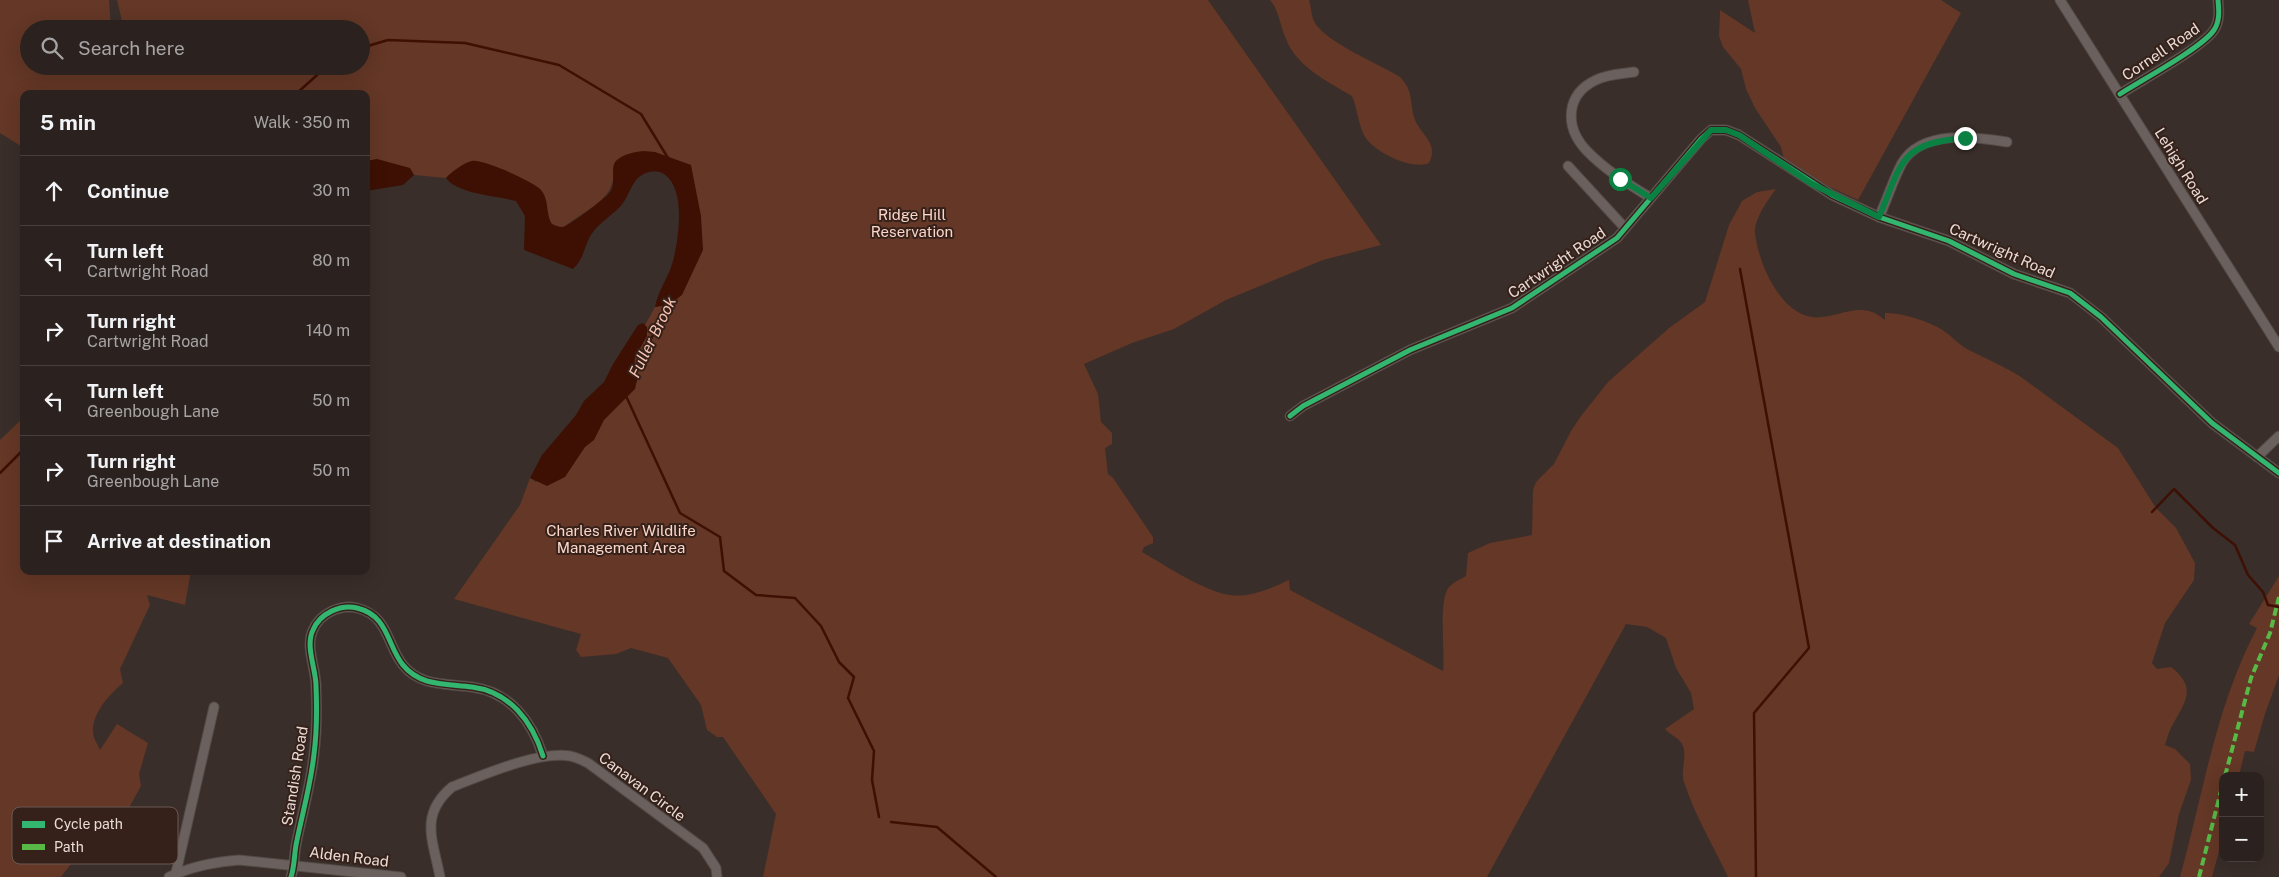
<!DOCTYPE html>
<meta charset="utf-8">
<style>
body{margin:0;font-family:"Public Sans",sans-serif;background:#332a28;color:#f1f3f6}
.controls{position:absolute;right:15px;bottom:15px;display:grid;overflow:hidden;border-radius:10px;box-shadow:0 5px 20px #0002}
.controls button{width:45px;height:45px;display:grid;place-items:center;padding:0;border:0;border-bottom:1px solid #473f3d;background:#2b221f;color:#f1f3f6;font:25px sans-serif}
.stop{position:absolute;width:15px;height:15px;margin:-11px;border:4px solid #0b8043;border-radius:50%;background:#fff}
.stop.end{background:#0b8043;border-color:#fff;box-shadow:0 1px 5px #0008}
.list{margin:0;padding:0;list-style:none}
h2{display:flex;justify-content:space-between;align-items:center;height:65px;margin:0;padding:0 20px;font-size:21px}
h2 small{font-size:16px;font-weight:400;color:#a6a4a4}
.list li{display:grid;grid-template-columns:32px 1fr auto;gap:15px;align-items:center;box-sizing:border-box;height:70px;padding:0 20px;border-top:1px solid #473f3d}
.list b{display:block;font-size:19px;white-space:nowrap}
.list p{margin:0;font-size:16px;white-space:nowrap;color:#a6a4a4}
.list em{font-size:16px;font-style:normal;color:#a6a4a4}
.icon{flex:none;width:28px;height:28px;fill:none;stroke:currentColor;stroke-width:2;stroke-linecap:round;stroke-linejoin:round}
.map{position:relative;flex:none;width:2279px;height:877px;overflow:hidden}
.search{position:absolute;background:#2b221f;box-shadow:0 5px 20px #0002;left:20px;top:20px;width:350px;height:55px;display:flex;align-items:center;gap:12px;box-sizing:border-box;padding:0 18px;border-radius:28px;color:#a6a4a4;font-size:19px}
.panel{position:absolute;background:#2b221f;box-shadow:0 5px 20px #0002;left:20px;top:90px;width:350px;height:485px;border-radius:10px}
.map>svg:first-child{display:block}
.green{fill:#643726}
.water{fill:#3e1004}
.lines{fill:none;stroke-linecap:round;stroke-linejoin:round}
.stream{stroke:#3e1004;stroke-width:2.5}
.street-casing{stroke:#544a46;stroke-width:11}
.street{stroke:#6a615e;stroke-width:9}
.quiet{stroke:#58b947;stroke-width:4;stroke-dasharray:8 4;stroke-linecap:butt}
.cycleway-casing{stroke:#35211a;stroke-width:8}
.cycleway{stroke:#33b770;stroke-width:5}
.route{stroke:#0b8043;stroke-width:6}
.labels{text-anchor:middle;stroke-width:4;stroke-linejoin:round;paint-order:stroke}
.street-label{font-size:15px;fill:#e9dbd6;stroke:#35211a}
.park-label{font-size:15px;fill:#fbd6c9;stroke:#35211a}
.water-label{font-size:16px;font-style:italic;fill:#f8c3b0;stroke:#35211a}
.key{fill:#35211a;stroke:#6b5952;stroke-width:1}
.key-label{font-size:14px;fill:#e9dbd6}
</style>
<div class="map">
<svg width="2279" height="877" viewBox="0 0 2279 877">
<rect width="100%" height="100%" fill="#392e29"/>
<g class="green">
<path d="M0,0H109L111,29H29V66H361V29H124L117,0H1208L1381,245L1323,260L1226,300L1174,329L1132,343L1084,364L1098,394L1101,422L1112,433V444L1105,448L1108,474L1113,478L1153,537V543L1144,547L1142,552C1165,565 1205,592 1230,595C1249,598 1272,588 1289,580L1290,590L1443,671C1445,651 1439,607 1447,590C1451,583 1459,580 1466,576L1468,553L1490,543L1532,535L1533,490L1536,482L1554,464L1571,431L1581,416L1608,382L1669,328L1705,302L1729,225L1742,201L1757,192L1776,189C1768,200 1754,219 1755,233C1758,261 1777,305 1804,315C1826,324 1850,304 1872,312C1876,313 1881,317 1885,320V313C1903,313 1925,320 1941,329C1951,335 1959,345 1969,350C1986,359 2004,366 2021,377L2118,448L2156,508L2176,528L2195,563L2194,580L2165,623L2152,663L2157,669L2171,667C2198,688 2185,702 2172,726C2169,731 2167,739 2165,745L2175,749L2190,764L2191,780L2179,814L2169,863L2159,877H1728C1713,845 1695,816 1684,782C1680,770 1688,755 1682,744C1678,737 1670,735 1665,729L1694,709L1691,693L1676,668L1666,638L1647,627L1626,624L1487,877H763L776,814L723,737H717L707,730L701,705L668,658L631,648L616,654L581,657L576,650L581,634L454,599L520,505L530,478L536,482L645,325L655,307L659,306L689,217L663,155L613,172C617,201 578,213 561,230L549,229L540,196L470,162L446,178L414,175L396,165L366,164V94H24V148L0,133Z"/>
<path d="M1270,0H1309C1311,6 1311,13 1313,19C1321,41 1380,64 1400,77C1413,90 1410,101 1414,117C1419,134 1440,143 1429,163C1412,171 1370,151 1363,133C1358,122 1357,108 1352,96C1328,82 1296,66 1286,39C1280,26 1279,10 1270,0Z"/>
<path d="M1748,0H1941L1961,13L1858,200L1817,181L1784,159L1781,147L1755,108L1746,89L1741,69L1723,47L1719,36L1720,10L1755,33Z"/>
<path d="M24,417V571H191L185,605L147,595L150,605L120,669L123,683C110,694 92,713 93,732C93,738 98,745 100,750L117,724L148,743L139,774L141,786L119,826L100,836L78,855L61,877H0V440Z"/>
<path d="M2279,576V675L2265,714L2254,752L2245,751L2239,776H2223V837L2212,877H2180C2203,794 2216,705 2257,628L2249,624Z"/>
</g>
<g class="water">
<path d="M643,151L655,152L691,165L701,216L703,250L682,295L669,305L655,307C658,290 669,277 673,261C679,237 686,189 664,174C657,169 646,171 639,177C631,184 629,195 623,203C615,214 601,221 593,232C584,244 585,258 573,269L524,250L525,216L516,201C498,196 457,194 446,178C451,172 465,162 472,161C483,159 532,181 540,189C550,199 545,213 552,224C556,226 559,227 563,227C570,225 606,198 610,192C617,182 609,166 617,160C624,154 634,152 643,151Z"/>
<path d="M377,159L410,168L414,175L403,185L366,191V161Z"/>
<path d="M643,323L647,327V336L635,358L634,368L638,376L635,389L604,420L594,440L585,447L565,477L547,486L530,478L542,455L576,415L584,401L604,382L613,364L638,325Z"/>
</g>
<g class="lines">
<g class="stream">
<path d="M361,48L388,40L465,43L559,65L641,114L668,158"/>
<path d="M296,94L327,66"/>
<path d="M1740,269L1809,648L1754,713L1756,877"/>
<path d="M634,374L669,302"/>
<path d="M626,396L680,513L720,537L724,571L756,595L795,598L821,626L839,662L854,677L848,698L874,751L872,780L879,817"/>
<path d="M0,473L24,449"/>
<path d="M2152,512L2174,489L2213,528L2235,545L2248,575L2263,592L2268,605L2279,607"/>
<path d="M891,822L937,827L996,877"/>
</g>
<g class="street-casing">
<g id="street">
<path d="M2060,0L2279,347"/>
<path d="M1634,72C1621,74 1608,74 1596,80C1566,94 1564,126 1586,150C1604,169 1628,184 1651,198"/>
<path d="M2120,94C2140,81 2202,48 2214,30C2220,21 2219,10 2218,0"/>
<path d="M1568,166L1625,228"/>
<path d="M1879,217C1887,200 1893,180 1902,163C1922,129 1976,137 2007,142"/>
<path d="M1290,416L1303,406L1410,350L1512,308L1617,238L1701,139L1711,130H1726L1739,135L1832,195L1879,217L1949,241L2014,274L2070,293L2101,317L2212,423L2279,473"/>
<path d="M2257,457L2279,436"/>
<path d="M169,877C192,866 214,862 239,860L401,877"/>
<path d="M175,877L214,707"/>
<path d="M291,877C295,865 294,852 297,840C303,811 311,783 314,754C317,731 317,709 316,686C316,669 305,646 313,630C320,613 341,604 357,608C399,618 382,667 427,681C441,685 457,685 472,687C510,692 532,721 543,756"/>
<path d="M440,877C433,840 419,815 452,787C483,775 537,751 570,756C576,757 582,760 588,763L703,848L716,868L717,877"/>
</g>
</g>
<use href="#street" class="street"/>
<g class="quiet">
<path d="M2225,776L2251,678L2270,633L2279,597"/>
<path d="M2199,877L2223,783"/>
</g>
<g class="cycleway-casing">
<g id="cycleway">
<path d="M2120,94C2140,81 2202,48 2214,30C2220,21 2219,10 2218,0"/>
<path d="M1290,416L1303,406L1410,350L1512,308L1617,238L1701,139L1711,130H1726L1739,135L1832,195L1879,217L1949,241L2014,274L2070,293L2101,317L2212,423L2279,473"/>
<path d="M291,877C295,865 294,852 297,840C303,811 311,783 314,754C317,731 317,709 316,686C316,669 305,646 313,630C320,613 341,604 357,608C399,618 382,667 427,681C441,685 457,685 472,687C510,692 532,721 543,756"/>
</g>
</g>
<use href="#cycleway" class="cycleway"/>
</g>
<g class="lines">
<path class="route" d="M1620,179L1651,198L1711,130H1726L1739,135L1812,184L1879,217C1902,163 1899,143 1965,138"/>
</g>
<g class="labels">
<g class="street-label">
<text transform="translate(2161 52) rotate(-34)" y="5">Cornell Road</text>
<text transform="translate(2181 166) rotate(58)" y="5">Lehigh Road</text>
<text transform="translate(2002 251) rotate(24)" y="5">Cartwright Road</text>
<text transform="translate(1557 263) rotate(-34)" y="5">Cartwright Road</text>
<text transform="translate(295 776) rotate(-81)" y="5">Standish Road</text>
<text transform="translate(642 787) rotate(37)" y="5">Canavan Circle</text>
<text transform="translate(349 857) rotate(7)" y="5">Alden Road</text>
</g>
<g class="park-label">
<text x="912" y="220">Ridge Hill<tspan x="912" dy="17">Reservation</tspan></text>
<text x="621" y="536">Charles River Wildlife<tspan x="621" dy="17">Management Area</tspan></text>
</g>
<g class="water-label">
<text transform="translate(652 337) rotate(-64)" y="6">Fuller Brook</text>
</g>
</g>
<rect x="12" y="807" width="166" height="57" rx="8" class="key"/>
<rect x="22" y="821" width="23" height="7" fill="#33b770"/>
<rect x="22" y="844" width="23" height="6" fill="#58b947"/>
<g class="key-label">
<text x="54" y="829">Cycle path</text>
<text x="54" y="852">Path</text>
</g>
</svg>
<div class="controls">
<button>+</button>
<button>−</button>
</div>
<div class="stop" style="left:1620px;top:179px"></div>
<div class="stop end" style="left:1965px;top:138px"></div>
<div class="search"><svg class="icon" aria-label="search" viewBox="0 0 24 24"><circle cx="10" cy="10" r="6"/><path d="M15 15l6 6"/></svg>Search here</div>
<section class="panel">
<h2>5 min<small>Walk · 350 m</small></h2>
<ul class="list">
<li><svg class="icon" aria-label="ahead" viewBox="0 0 24 24"><path d="M12 20V5M6 11l6-6 6 6"/></svg><div><b>Continue</b></div><em>30 m</em></li>
<li><svg class="icon" aria-label="left" viewBox="0 0 24 24"><path d="M17 20v-9H6M10 6l-5 5 5 5"/></svg><div><b>Turn left</b><p>Cartwright Road</p></div><em>80 m</em></li>
<li><svg class="icon" aria-label="right" viewBox="0 0 24 24"><path d="M7 20v-9h11M14 6l5 5-5 5"/></svg><div><b>Turn right</b><p>Cartwright Road</p></div><em>140 m</em></li>
<li><svg class="icon" aria-label="left" viewBox="0 0 24 24"><path d="M17 20v-9H6M10 6l-5 5 5 5"/></svg><div><b>Turn left</b><p>Greenbough Lane</p></div><em>50 m</em></li>
<li><svg class="icon" aria-label="right" viewBox="0 0 24 24"><path d="M7 20v-9h11M14 6l5 5-5 5"/></svg><div><b>Turn right</b><p>Greenbough Lane</p></div><em>50 m</em></li>
<li><svg class="icon" aria-label="arrive" viewBox="0 0 24 24"><path d="M6 21V4h12l-3 4 3 4H6"/></svg><div><b>Arrive at destination</b></div></li>
</ul>
</section>
</div>
